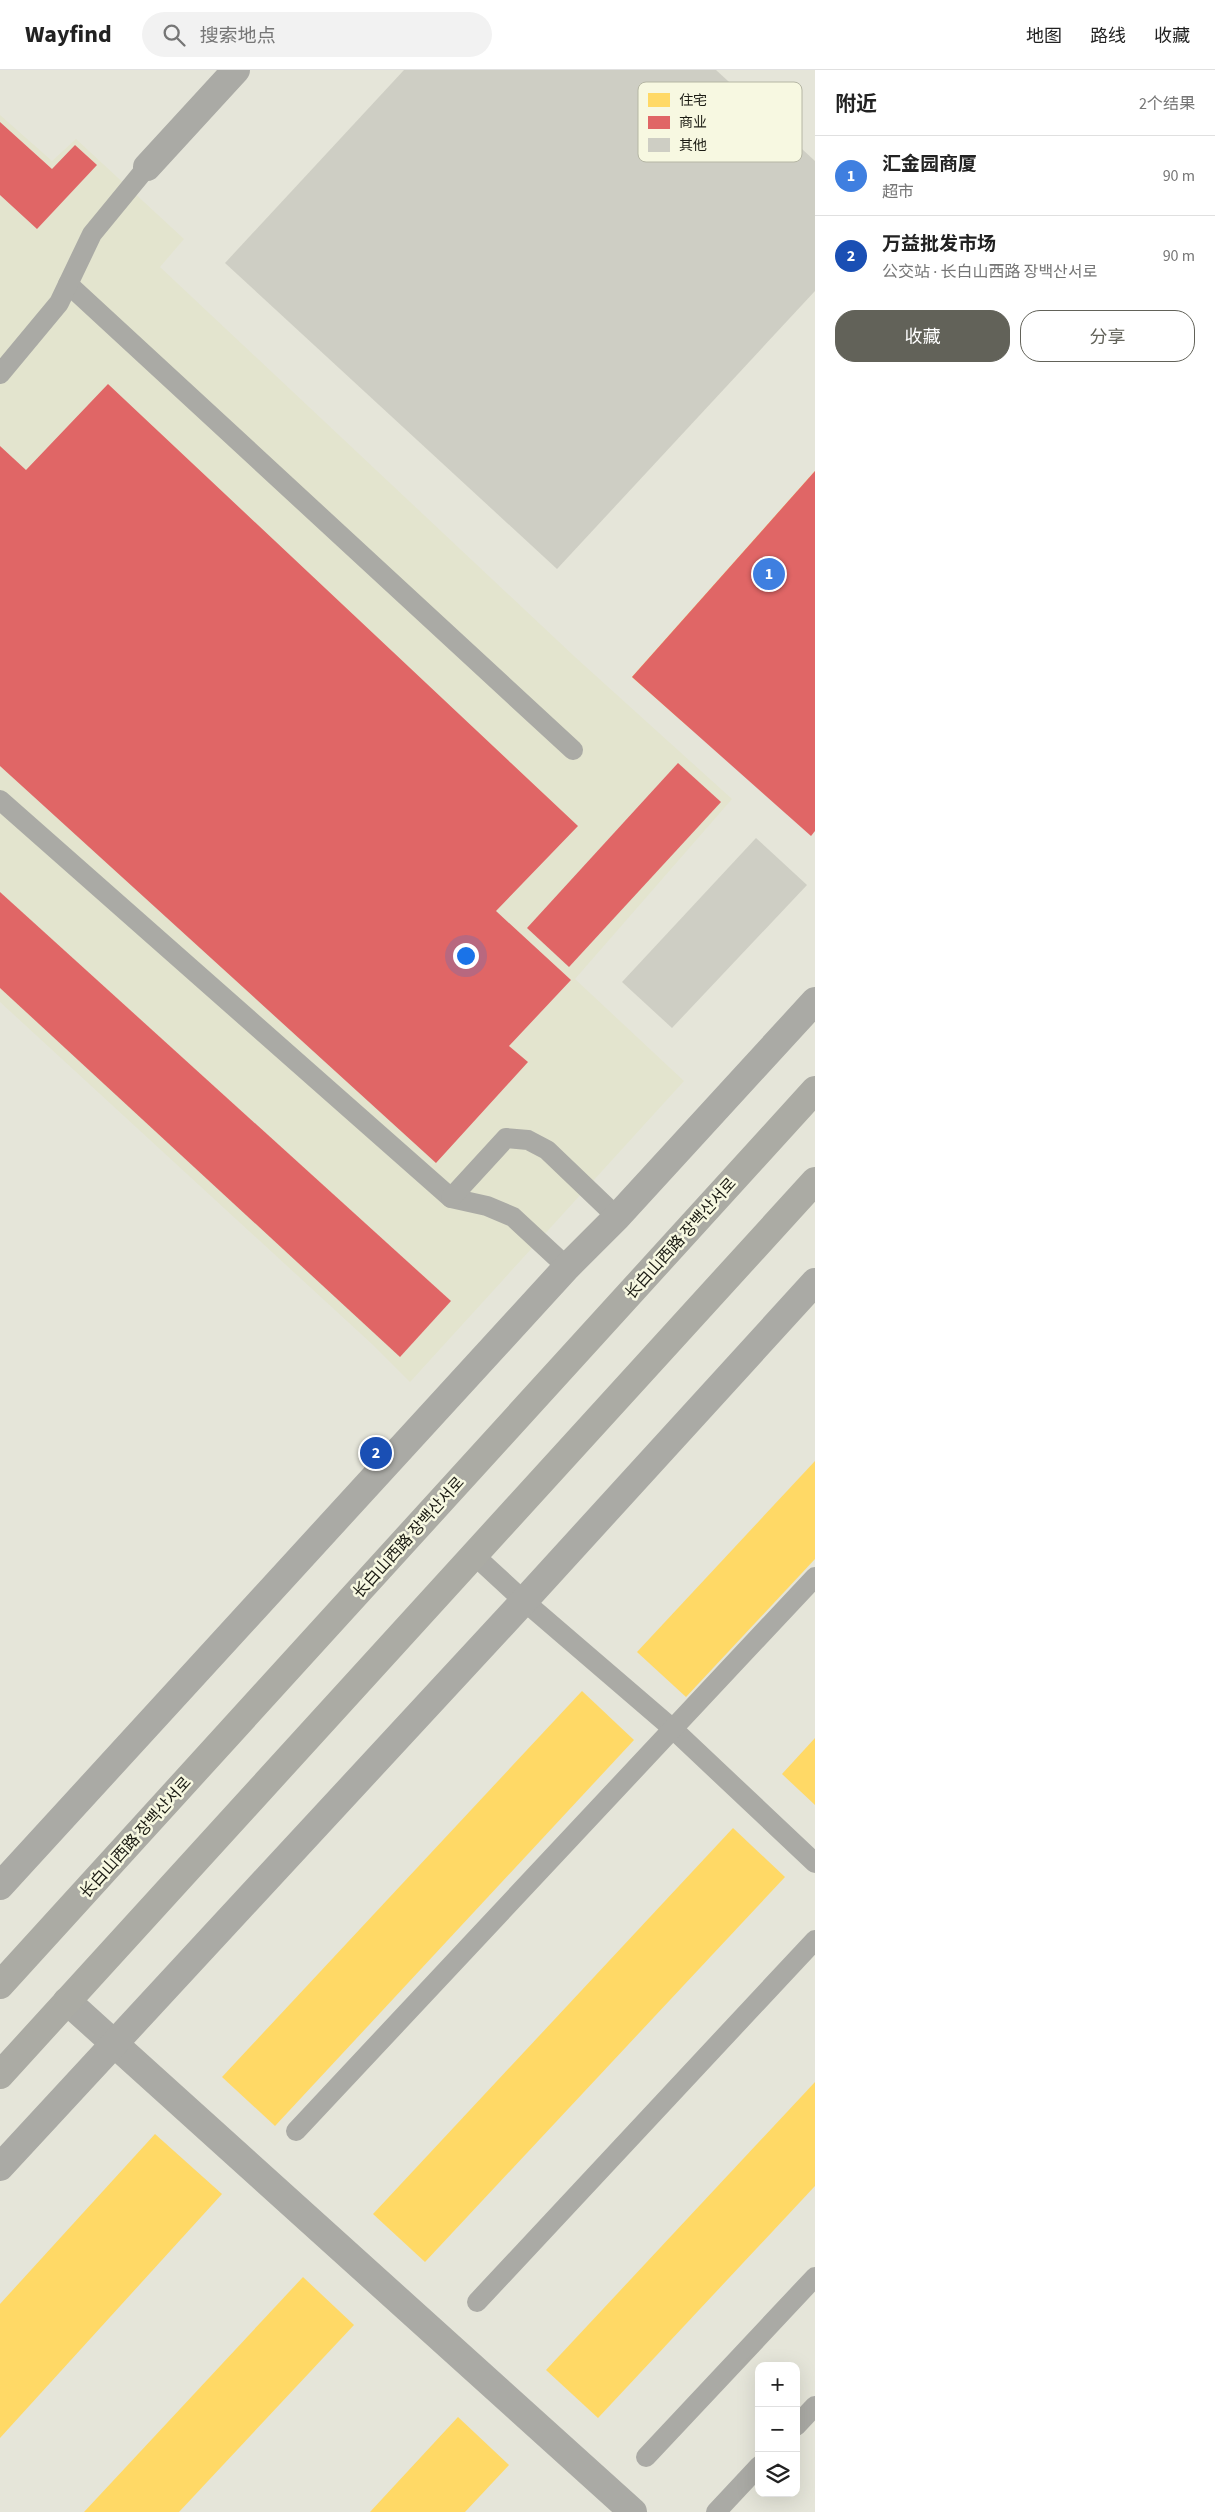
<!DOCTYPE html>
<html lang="zh">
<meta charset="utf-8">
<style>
body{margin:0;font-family:"Source Sans 3","Noto Sans SC","Noto Sans KR",sans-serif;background:#f2f2f2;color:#222}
.controls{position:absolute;right:15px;bottom:15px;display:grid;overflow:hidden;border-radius:10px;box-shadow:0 5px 20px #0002}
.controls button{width:45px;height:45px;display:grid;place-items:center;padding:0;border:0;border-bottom:1px solid #e0e0e0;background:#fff;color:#222;font:25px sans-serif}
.you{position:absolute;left:465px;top:885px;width:18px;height:18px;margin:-12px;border:4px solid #fff;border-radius:50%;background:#1a73e8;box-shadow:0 0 0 8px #1a73e833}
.badge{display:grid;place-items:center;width:32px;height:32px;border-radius:50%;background:#626259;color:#fff;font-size:16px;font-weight:700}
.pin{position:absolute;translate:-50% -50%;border:2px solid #fff;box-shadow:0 1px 5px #0006}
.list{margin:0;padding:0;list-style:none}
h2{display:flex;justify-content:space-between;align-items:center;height:65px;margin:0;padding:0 20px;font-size:21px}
h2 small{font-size:16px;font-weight:400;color:#767676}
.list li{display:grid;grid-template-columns:32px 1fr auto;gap:15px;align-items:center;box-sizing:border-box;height:80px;padding:0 20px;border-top:1px solid #e0e0e0}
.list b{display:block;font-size:19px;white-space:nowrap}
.list p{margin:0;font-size:16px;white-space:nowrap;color:#767676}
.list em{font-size:16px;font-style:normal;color:#767676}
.actions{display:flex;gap:10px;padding:15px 20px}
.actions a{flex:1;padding:11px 0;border:1px solid #626259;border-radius:20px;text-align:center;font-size:18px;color:#626259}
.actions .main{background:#626259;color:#fff}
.icon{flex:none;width:28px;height:28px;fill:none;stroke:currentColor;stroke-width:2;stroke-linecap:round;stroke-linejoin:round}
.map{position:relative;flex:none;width:815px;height:2442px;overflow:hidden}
header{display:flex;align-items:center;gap:30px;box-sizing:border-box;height:70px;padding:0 25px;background:#fff;border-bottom:1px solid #e0e0e0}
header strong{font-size:24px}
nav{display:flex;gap:28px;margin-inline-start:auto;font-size:18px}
.search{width:350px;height:45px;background:#f2f2f2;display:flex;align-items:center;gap:12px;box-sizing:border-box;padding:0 18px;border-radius:28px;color:#767676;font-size:19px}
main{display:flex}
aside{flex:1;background:#fff}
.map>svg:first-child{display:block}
.built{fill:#e3e4ce}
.homes{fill:#ffd966}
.shops{fill:#e06666}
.building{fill:#cecec4}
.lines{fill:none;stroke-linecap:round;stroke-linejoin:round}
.service{stroke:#aaaaa5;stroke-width:20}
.minor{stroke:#aaaaa5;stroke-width:28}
.tertiary{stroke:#aaaaa5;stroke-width:28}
.primary{stroke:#ababa4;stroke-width:28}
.labels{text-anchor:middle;stroke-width:5;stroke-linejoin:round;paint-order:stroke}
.street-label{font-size:16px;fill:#1c1c14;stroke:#f7f8e1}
.key{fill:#f7f8e1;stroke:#b5b6a4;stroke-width:1}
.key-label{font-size:14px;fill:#1c1c14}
</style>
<header>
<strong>Wayfind</strong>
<div class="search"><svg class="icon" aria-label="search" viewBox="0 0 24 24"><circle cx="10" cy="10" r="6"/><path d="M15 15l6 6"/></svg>搜索地点</div>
<nav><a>地图</a><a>路线</a><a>收藏</a></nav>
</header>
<main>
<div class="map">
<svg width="815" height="2442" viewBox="0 0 815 2442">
<rect width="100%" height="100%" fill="#e5e5d9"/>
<path class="built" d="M0,45L52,91L76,69L184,169L160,197L575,587L732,729L575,909L684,1011L410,1312L373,1275L0,932Z"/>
<g class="homes">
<path d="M815,401V522L691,659L632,607Z"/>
<path d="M815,1391V1489L686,1627L637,1582Z"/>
<path d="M582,1621L634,1670L275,2056L222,2007Z"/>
<path d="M815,1668V1735L782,1704Z"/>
<path d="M733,1758L785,1807L425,2192L373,2144Z"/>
<path d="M815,2012V2116L598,2348L546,2300Z"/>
<path d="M155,2064L222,2124L0,2368V2234Z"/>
<path d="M303,2207L354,2255L179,2442H84Z"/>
<path d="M458,2347L509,2395L465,2442H370Z"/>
</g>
<g class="shops">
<path d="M0,52L52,99L75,75L97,95L37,159L0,125Z"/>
<path d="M108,314L578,756L496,841L571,910L509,976L528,992L436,1093L0,696V376L26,400Z"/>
<path d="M815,401V761L811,766L632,607Z"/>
<path d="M678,693L721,732L569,897L527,858Z"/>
<path d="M0,822L451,1231L400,1287L0,918Z"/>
</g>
<g class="building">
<path d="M404,0H716L815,91V221L557,499L225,193Z"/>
<path d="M756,768L807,815L672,958L622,912Z"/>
</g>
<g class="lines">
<g class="service">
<path d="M68,214L573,680"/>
<path d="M0,304L59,233L92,164L147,97"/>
<path d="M0,730L451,1128L487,1136L513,1147L567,1197"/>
<path d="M451,1128L506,1068L528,1070L547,1080L617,1147"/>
<path d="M474,1485L524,1531L673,1659L815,1793"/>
<path d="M296,2061L815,1507"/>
<path d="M477,2232L815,1870"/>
<path d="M796,2356L815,2336"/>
<path d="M646,2387L815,2207"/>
<path d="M716,2442L759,2396"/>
</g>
<path class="minor" d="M67,1931L633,2442"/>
<g class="tertiary">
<path d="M147,97L236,0"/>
<path d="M0,1816L567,1197L617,1147L815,931"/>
<path d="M0,2097L524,1531L815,1212"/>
</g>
<g class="primary">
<path d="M0,1915L815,1020"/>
<path d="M0,2005L815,1111"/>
</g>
</g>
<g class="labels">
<g class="street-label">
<text transform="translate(680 1168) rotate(-48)" y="6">长白山西路 장백산서로</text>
<text transform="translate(408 1467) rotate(-48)" y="6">长白山西路 장백산서로</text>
<text transform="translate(135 1767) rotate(-48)" y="6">长白山西路 장백산서로</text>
</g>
</g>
<rect x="638" y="12" width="164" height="80" rx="8" class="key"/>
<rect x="648" y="23" width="22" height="14" fill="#ffd966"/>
<rect x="648" y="46" width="22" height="13" fill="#e06666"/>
<rect x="648" y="68" width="22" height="14" fill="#cecec4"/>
<g class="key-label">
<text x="679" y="35">住宅</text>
<text x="679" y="57">商业</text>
<text x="679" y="80">其他</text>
</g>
</svg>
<div class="controls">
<button>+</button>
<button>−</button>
<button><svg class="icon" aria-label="layers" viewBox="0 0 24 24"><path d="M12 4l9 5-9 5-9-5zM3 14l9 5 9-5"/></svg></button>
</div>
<div class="you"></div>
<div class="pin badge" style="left:769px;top:504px;background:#3f7fe0">1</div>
<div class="pin badge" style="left:376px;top:1383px;background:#1a4fb4">2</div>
</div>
<aside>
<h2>附近<small>2个结果</small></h2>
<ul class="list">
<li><span class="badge" style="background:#3f7fe0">1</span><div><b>汇金园商厦</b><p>超市</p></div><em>90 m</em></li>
<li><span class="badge" style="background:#1a4fb4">2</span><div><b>万益批发市场</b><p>公交站 · 长白山西路 장백산서로</p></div><em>90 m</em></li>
</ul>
<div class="actions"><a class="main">收藏</a><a>分享</a></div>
</aside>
</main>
